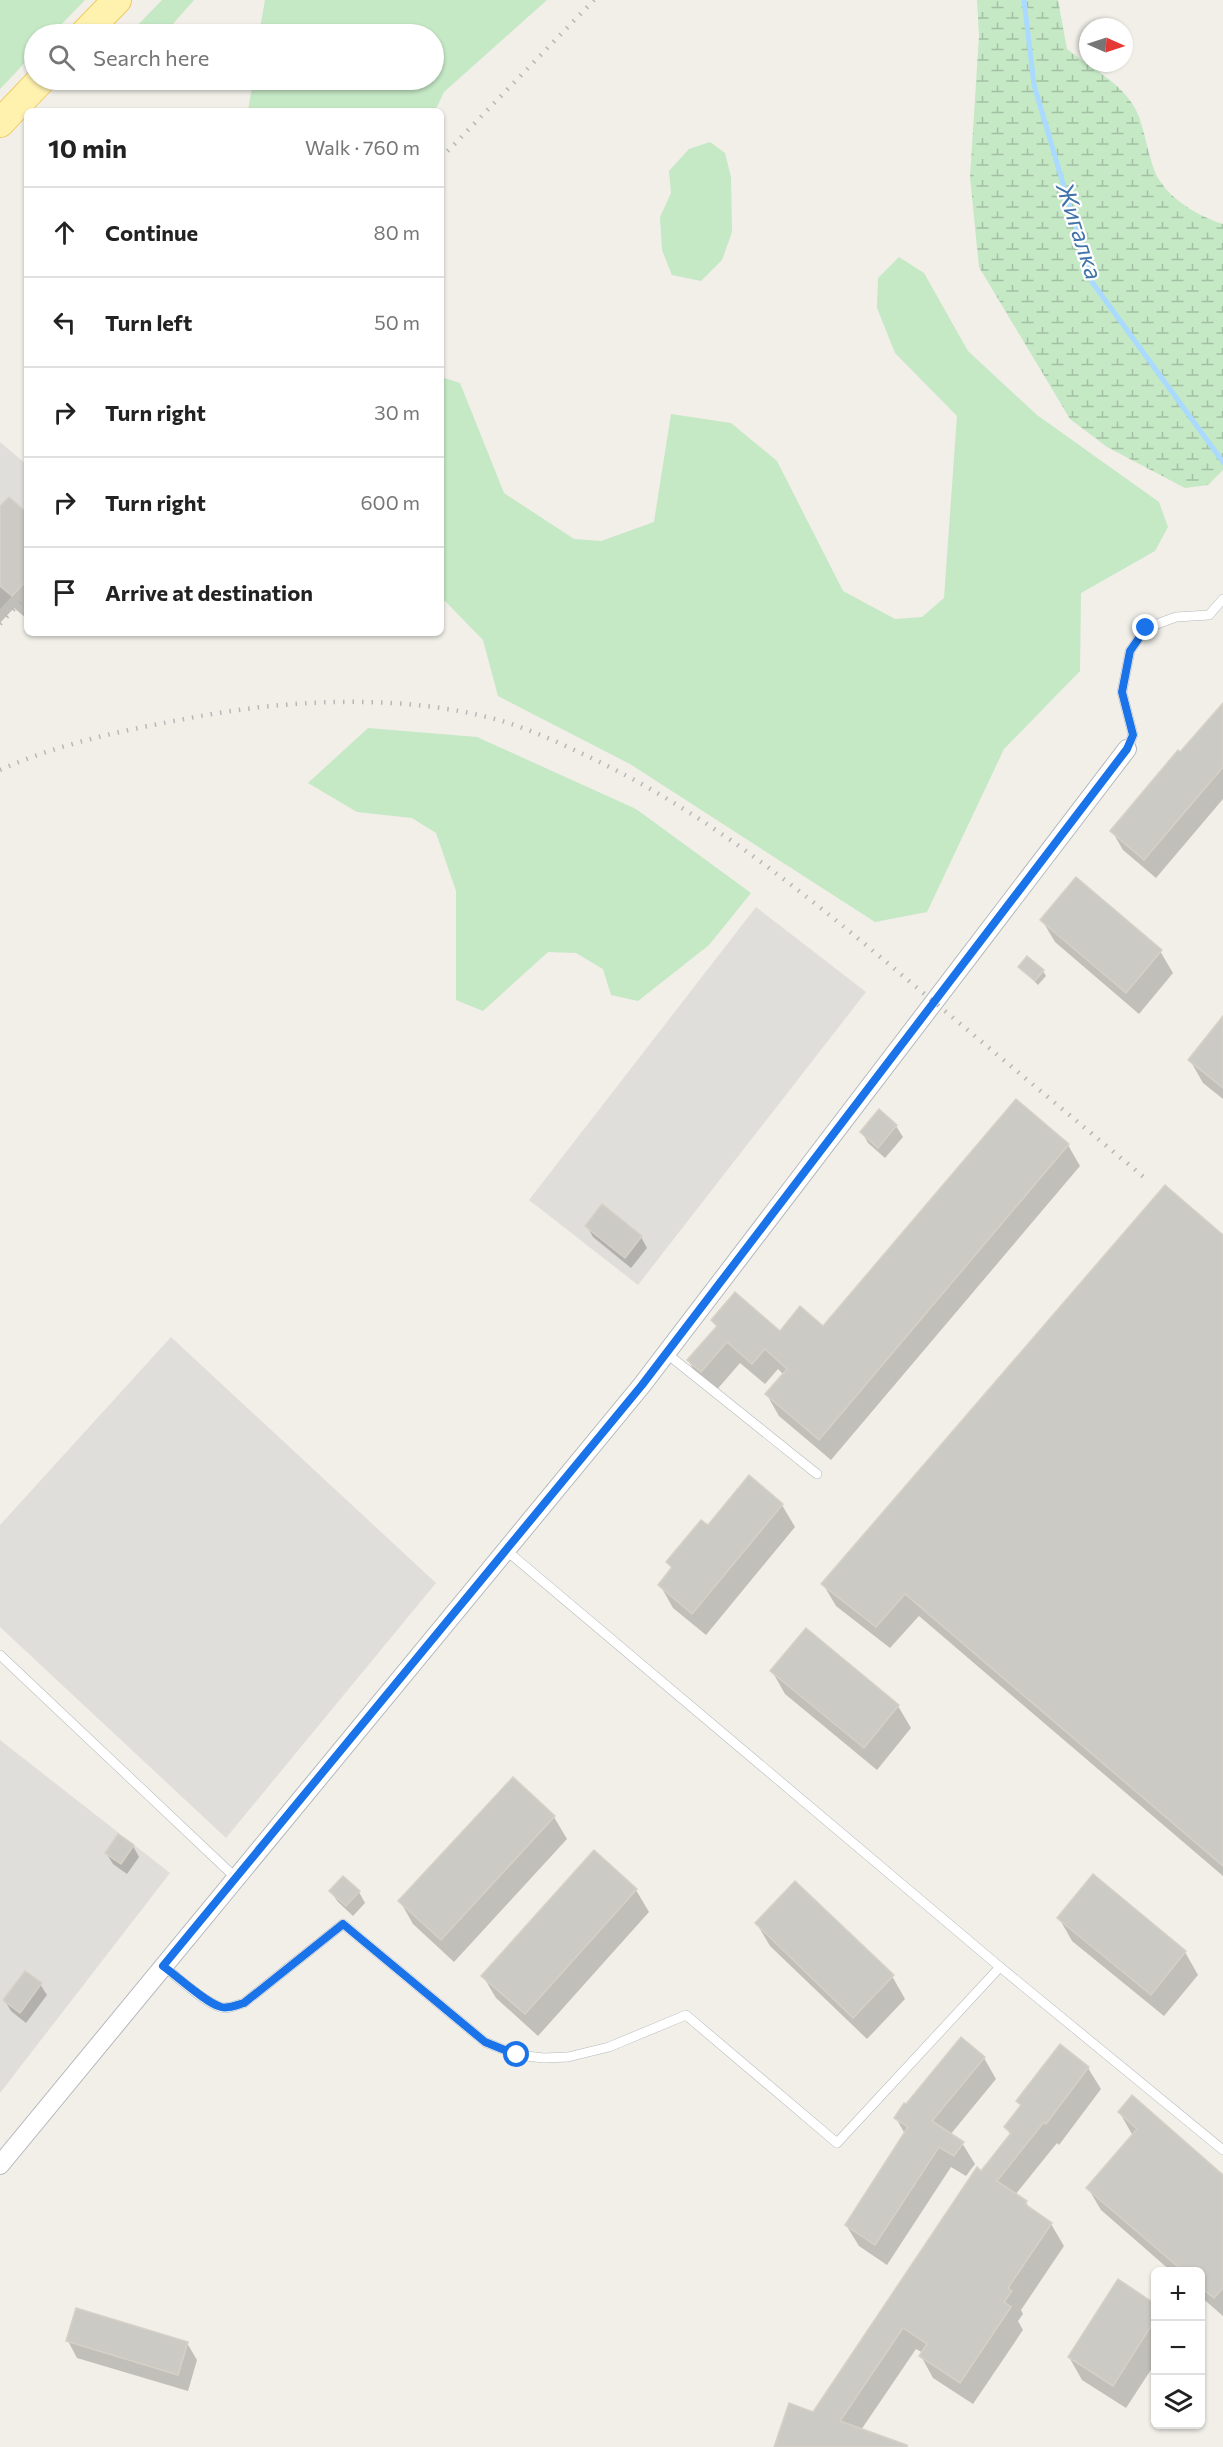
<!DOCTYPE html>
<meta charset="utf-8">
<style>
body{margin:0;font-family:Commissioner,sans-serif;background:#f6f6f6;color:#222}
.controls{position:absolute;right:18px;bottom:18px;display:grid;overflow:hidden;border-radius:9px;box-shadow:0 2px 4px #0004}
.controls button{width:54px;height:54px;display:grid;place-items:center;padding:0;border:0;border-bottom:2px solid #e0e0e0;background:#fff;color:#222;font:30px sans-serif}
.compass{position:absolute;left:1079px;top:18px;width:54px;height:54px;border-radius:50%;background:#fff;box-shadow:0 2px 4px #0004;rotate:93deg}
.stop{position:absolute;width:18px;height:18px;margin:-14px;border:4px solid #1a73e8;border-radius:50%;background:#fff}
.stop.end{background:#1a73e8;border-color:#fff;box-shadow:0 2px 6px #0008}
.list{margin:0;padding:0;list-style:none}
h2{display:flex;justify-content:space-between;align-items:center;height:78px;margin:0;padding:0 24px;font-size:26px}
h2 small{font-size:20px;font-weight:400;color:#767676}
.list li{display:grid;grid-template-columns:39px 1fr auto;gap:18px;align-items:center;box-sizing:border-box;height:90px;padding:0 24px;border-top:2px solid #e0e0e0}
.list b{display:block;font-size:22px;white-space:nowrap}
.list em{font-size:20px;font-style:normal;color:#767676}
.icon{flex:none;width:33px;height:33px;fill:none;stroke:currentColor;stroke-width:2;stroke-linecap:round;stroke-linejoin:round}
.map{position:relative;flex:none;width:1223px;height:2447px;overflow:hidden}
.search{position:absolute;background:#fff;box-shadow:0 2px 4px #0004;left:24px;top:24px;width:420px;height:66px;display:flex;align-items:center;gap:15px;box-sizing:border-box;padding:0 21px;border-radius:33px;color:#767676;font-size:22px}
.panel{position:absolute;background:#fff;box-shadow:0 2px 4px #0004;left:24px;top:108px;width:420px;height:528px;border-radius:9px}
.map>svg:first-child{display:block}
.industrial{fill:#e0deda}
.green{fill:#c5e8c5}
.wetland{fill:url(#wetland-marsh)}
.shadow{fill:#0003}
.lines{fill:none;stroke-linecap:round;stroke-linejoin:round}
.stream{stroke:#aadaff;stroke-width:5}
.building{fill:#cccac5;stroke:#d6d1c6;stroke-width:1.5}
.service-casing{stroke:#b5b8bc;stroke-width:10}
.minor-casing{stroke:#b5b8bc;stroke-width:20}
.primary-casing{stroke:#f2c960;stroke-width:30}
.service{stroke:#fff;stroke-width:9}
.minor{stroke:#fff;stroke-width:18}
.primary{stroke:#fff2af;stroke-width:28}
.rail{stroke:#b6b7b8;stroke-width:4.5;stroke-dasharray:1.5 8;stroke-linecap:butt}
.route{stroke:#1a73e8;stroke-width:8}
.labels{text-anchor:middle;stroke-width:4.5;stroke-linejoin:round;paint-order:stroke}
.water-label{font-size:24px;font-style:italic;fill:#4174aa;stroke:#fff}
</style>
<div class="map">
<svg width="1223" height="2447" viewBox="0 0 1223 2447">
<defs>
<pattern id="wetland-marsh" width="20" height="14" patternUnits="userSpaceOnUse" patternTransform="scale(1.5)"><rect width="20" height="14" fill="#c5e8c5"/><path d="M1 5h8M5 5V1M11 12h8M15 12V8" fill="none" stroke="#a3c0a4"/></pattern>
</defs>
<rect width="100%" height="100%" fill="#f1efe8"/>
<g class="industrial">
<path d="M0,442L27,465V580L0,609Z"/>
<path d="M756,907L866,992L638,1285L529,1200Z"/>
<path d="M171,1337L436,1583L226,1838L0,1627V1525Z"/>
<path d="M0,1740L170,1873L0,2093Z"/>
</g>
<g class="green">
<path d="M0,0H85L52,34H34V53L0,89Z"/>
<path d="M162,0H194L164,34H129Z"/>
<path d="M265,0H547L444,92L435,111H248L253,80H434V34H259Z"/>
<path d="M710,142L725,153L731,177L732,232L722,260L701,281L672,275L662,250L660,217L671,193L669,171L689,149Z"/>
<path d="M899,257L924,273L968,351L1037,415L1159,502L1168,527L1155,551L1081,593L1080,671L1004,749L927,912L875,922L630,764L498,696L483,640L445,601L441,603V377L460,383L504,493L574,539L601,541L654,522L671,414L731,423L777,461L843,591L895,619L922,617L944,598L957,416L895,353L877,308L878,278Z"/>
<path d="M368,728L477,737L636,809L751,893L709,945L638,1001L611,995L603,969L576,953L548,952L483,1011L456,1000V891L436,833L412,818L357,812L308,783Z"/>
</g>
<path class="wetland" d="M977,0H1058L1067,49C1090,67 1122,83 1136,110C1145,129 1147,152 1155,172C1166,198 1198,216 1223,224V470L1208,485L1185,488L1107,447L1070,419L979,267L970,177L979,36Z"/>
<g class="shadow">
<path d="M0,508L27,515V616L26,618L14,608L0,623Z"/>
<path d="M1223,710V799L1156,878L1123,850L1112,831Z"/>
<path d="M1042,920L1160,951L1173,973L1139,1014L1055,942Z"/>
<path d="M1020,967L1043,971L1046,976L1038,985Z"/>
<path d="M1223,1019V1099L1203,1083L1190,1060Z"/>
<path d="M879,1111L896,1126L903,1137L885,1158L868,1143L862,1132Z"/>
<path d="M1068,1145L1080,1166L831,1460L779,1416L767,1395L784,1375L778,1369L765,1384L740,1363L714,1393L701,1382L688,1360L717,1328L713,1320L780,1333L824,1328Z"/>
<path d="M587,1226L641,1237L647,1248L631,1268L593,1237Z"/>
<path d="M1223,1237V1876L919,1616L890,1648L836,1606L823,1584Z"/>
<path d="M782,1505L795,1527L706,1635L673,1608L660,1585L672,1570L668,1562L708,1527Z"/>
<path d="M772,1671L898,1706L911,1728L877,1770L785,1694Z"/>
<path d="M513,1779L554,1817L567,1839L454,1962L413,1924L400,1901Z"/>
<path d="M118,1836L133,1846L139,1857L127,1874L113,1864L106,1853Z"/>
<path d="M1093,1877L1185,1952L1198,1975L1164,2016L1072,1941L1059,1918Z"/>
<path d="M636,1890L649,1912L538,2036L496,1998L483,1976Z"/>
<path d="M331,1892H359L365,1903L353,1916L338,1902Z"/>
<path d="M757,1924L892,1976L905,1999L867,2039L770,1946Z"/>
<path d="M40,1984L47,1995L26,2023L11,2011L5,2001Z"/>
<path d="M984,2058L996,2079L950,2135L962,2143L975,2164L966,2176L951,2167L887,2265L859,2246L846,2225L905,2134L896,2118Z"/>
<path d="M1088,2068L1101,2089L1059,2145L1057,2143L1015,2195L1026,2202L1030,2210L1051,2224L1064,2246L1021,2310L1023,2314L1018,2321L1023,2330L973,2404L933,2378L921,2356L923,2353L916,2349L861,2430L909,2447H775L813,2413L982,2173L1011,2136L1006,2127L1022,2107L1018,2102Z"/>
<path d="M1120,2113L1223,2176V2316L1200,2296V2272H1172L1101,2210L1088,2188L1133,2136Z"/>
<path d="M1118,2282L1156,2306V2362L1126,2408L1082,2380L1069,2357Z"/>
<path d="M68,2341L187,2343L197,2360L188,2391L77,2358Z"/>
</g>
<g class="lines">
<path class="stream" d="M1024,0L1034,85L1092,282L1223,462"/>
</g>
<g class="building">
<path d="M9,497L27,513V580L12,596L0,586V506Z"/>
<path d="M1223,703V767L1144,860L1110,831L1178,750L1180,752Z"/>
<path d="M1076,877L1162,950L1126,993L1040,920Z"/>
<path d="M1027,956L1044,970L1035,981L1018,967Z"/>
<path d="M1223,1016V1088L1188,1060Z"/>
<path d="M1016,1099L1069,1144L819,1440L765,1394L787,1369L765,1349L752,1364L727,1342L701,1372L687,1360L717,1326L711,1320L735,1292L780,1331L800,1306L823,1326Z"/>
<path d="M879,1109L897,1125L878,1148L860,1132Z"/>
<path d="M1165,1185L1223,1235V1866L905,1594L876,1627L821,1584Z"/>
<path d="M602,1204L642,1236L625,1258L585,1226Z"/>
<path d="M749,1475L783,1504L692,1614L658,1585L672,1567L666,1562L701,1520L708,1525Z"/>
<path d="M806,1628L899,1705L864,1748L770,1671Z"/>
<path d="M513,1777L555,1816L441,1940L398,1901Z"/>
<path d="M118,1834L134,1845L121,1864L105,1853Z"/>
<path d="M594,1850L637,1889L525,2014L481,1976Z"/>
<path d="M1093,1874L1186,1951L1151,1995L1057,1918Z"/>
<path d="M343,1876L360,1891L346,1906L329,1891Z"/>
<path d="M795,1881L894,1975L853,2018L755,1923Z"/>
<path d="M25,1971L42,1983L20,2013L3,2000Z"/>
<path d="M961,2037L985,2057L932,2121L964,2142L954,2156L939,2147L875,2245L845,2225L908,2127L894,2118L904,2103L906,2104Z"/>
<path d="M1060,2044L1089,2067L1046,2124L1044,2122L997,2181L1027,2201L1025,2204L1052,2223L1008,2288L1012,2291L1004,2302L1011,2307L960,2383L919,2356L927,2344L903,2328L840,2421L907,2445V2447H774L789,2403L813,2412L977,2167L981,2171L1011,2133L1004,2127L1021,2105L1016,2101Z"/>
<path d="M1132,2095L1223,2175V2288L1214,2298L1200,2287V2271H1183L1086,2188L1137,2129L1118,2112Z"/>
<path d="M1118,2279L1155,2304V2320L1113,2386L1068,2357Z"/>
<path d="M76,2308L188,2342L178,2375L66,2341Z"/>
</g>
<g class="lines">
<g class="service-casing">
<g id="service">
<path d="M1127,749L1133,735L1122,692L1130,651L1146,628L1176,617L1209,615L1223,599"/>
<path d="M666,1353L817,1474"/>
<path d="M507,1551L1000,1967L1223,2150"/>
<path d="M0,1655L236,1878"/>
<path d="M163,1966C179,1978 201,2000 220,2007C227,2010 236,2005 244,2003L343,1924L485,2042L517,2055L544,2058L568,2057L609,2047L686,2015L837,2143L1000,1967"/>
</g>
</g>
<g class="minor-casing">
<path id="minor" d="M0,2165L642,1385L1127,749"/>
</g>
<g class="primary-casing">
<g id="primary">
<path d="M84,34L117,0"/>
<path d="M0,123L41,80"/>
</g>
</g>
<use href="#service" class="service"/>
<use href="#minor" class="minor"/>
<use href="#primary" class="primary"/>
<g class="rail">
<path d="M441,158L594,0"/>
<path d="M0,624L27,595"/>
<path d="M0,770C60,743 125,730 190,718C288,699 405,693 502,721C531,730 560,743 587,756C707,812 809,897 909,981C988,1047 1067,1113 1146,1179"/>
</g>
</g>
<g class="lines">
<path class="route" d="M517,2055L485,2042L343,1924L244,2003C237,2005 228,2009 221,2007C206,2003 177,1976 163,1966L642,1385L1127,749L1133,735L1122,692L1130,651L1146,628"/>
</g>
<g class="labels">
<g class="water-label">
<text transform="translate(1079 231) rotate(72)" y="8">Жигалка</text>
</g>
</g>
</svg>
<div class="controls">
<button>+</button>
<button>−</button>
<button><svg class="icon" aria-label="layers" viewBox="0 0 24 24"><path d="M12 4l9 5-9 5-9-5zM3 14l9 5 9-5"/></svg></button>
</div>
<svg class="compass" viewBox="-18 -18 36 36"><path d="M0-13l5 13h-10z" fill="#e53935"/><path d="M0 13l5-13h-10z" fill="#767676"/></svg>
<div class="stop" style="left:517px;top:2055px"></div>
<div class="stop end" style="left:1146px;top:628px"></div>
<div class="search"><svg class="icon" aria-label="search" viewBox="0 0 24 24"><circle cx="10" cy="10" r="6"/><path d="M15 15l6 6"/></svg>Search here</div>
<section class="panel">
<h2>10 min<small>Walk · 760 m</small></h2>
<ul class="list">
<li><svg class="icon" aria-label="ahead" viewBox="0 0 24 24"><path d="M12 20V5M6 11l6-6 6 6"/></svg><div><b>Continue</b></div><em>80 m</em></li>
<li><svg class="icon" aria-label="left" viewBox="0 0 24 24"><path d="M17 20v-9H6M10 6l-5 5 5 5"/></svg><div><b>Turn left</b></div><em>50 m</em></li>
<li><svg class="icon" aria-label="right" viewBox="0 0 24 24"><path d="M7 20v-9h11M14 6l5 5-5 5"/></svg><div><b>Turn right</b></div><em>30 m</em></li>
<li><svg class="icon" aria-label="right" viewBox="0 0 24 24"><path d="M7 20v-9h11M14 6l5 5-5 5"/></svg><div><b>Turn right</b></div><em>600 m</em></li>
<li><svg class="icon" aria-label="arrive" viewBox="0 0 24 24"><path d="M6 21V4h12l-3 4 3 4H6"/></svg><div><b>Arrive at destination</b></div></li>
</ul>
</section>
</div>
